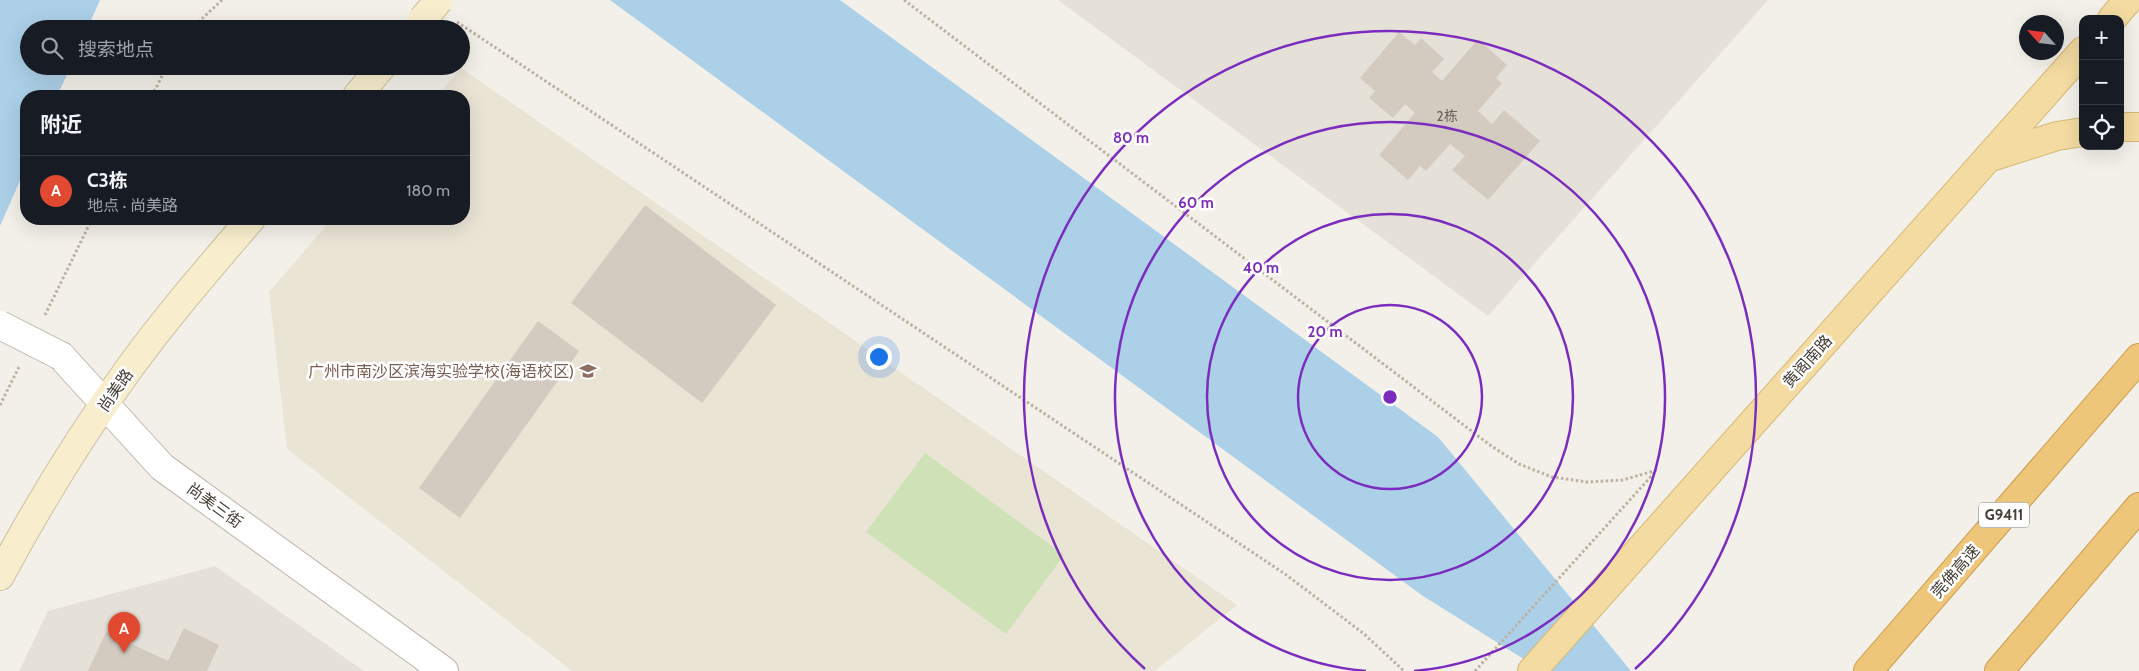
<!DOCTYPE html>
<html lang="zh">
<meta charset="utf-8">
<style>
body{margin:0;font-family:Cabin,"Noto Sans SC",sans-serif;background:#242831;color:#f1f3f6}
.controls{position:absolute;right:15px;top:15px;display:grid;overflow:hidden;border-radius:10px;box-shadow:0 5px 20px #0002}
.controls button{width:45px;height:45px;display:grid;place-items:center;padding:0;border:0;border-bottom:1px solid #363941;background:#171b24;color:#f1f3f6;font:25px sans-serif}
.compass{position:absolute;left:2019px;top:15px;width:45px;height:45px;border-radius:50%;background:#171b24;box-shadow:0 5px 20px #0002;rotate:297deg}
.you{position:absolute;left:878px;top:356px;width:18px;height:18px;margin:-12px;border:4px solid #fff;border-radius:50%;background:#1a73e8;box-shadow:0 0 0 8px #1a73e833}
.badge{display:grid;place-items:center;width:32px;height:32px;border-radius:50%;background:#e14a31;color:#fff;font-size:16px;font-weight:700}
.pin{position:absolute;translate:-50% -41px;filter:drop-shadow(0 1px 2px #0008)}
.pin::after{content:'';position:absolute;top:26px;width:18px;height:15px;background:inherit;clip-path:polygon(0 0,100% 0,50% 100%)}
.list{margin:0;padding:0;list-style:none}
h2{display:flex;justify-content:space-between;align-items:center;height:65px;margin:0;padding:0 20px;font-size:21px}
h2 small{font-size:16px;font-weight:400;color:#9ea1a6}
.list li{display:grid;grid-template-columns:32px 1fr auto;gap:15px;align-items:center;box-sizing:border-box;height:70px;padding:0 20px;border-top:1px solid #363941}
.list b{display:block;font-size:19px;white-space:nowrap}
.list p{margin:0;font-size:16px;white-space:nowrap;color:#9ea1a6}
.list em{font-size:16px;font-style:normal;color:#9ea1a6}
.icon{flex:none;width:28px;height:28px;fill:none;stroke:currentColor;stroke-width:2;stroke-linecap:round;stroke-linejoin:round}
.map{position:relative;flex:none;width:2139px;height:671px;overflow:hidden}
.search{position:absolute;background:#171b24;box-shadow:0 5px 20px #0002;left:20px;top:20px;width:450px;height:55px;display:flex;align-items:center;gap:12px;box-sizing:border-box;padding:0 18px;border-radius:28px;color:#9ea1a6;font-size:19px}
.panel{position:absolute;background:#171b24;box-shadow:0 5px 20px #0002;left:20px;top:90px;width:450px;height:135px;border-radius:20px}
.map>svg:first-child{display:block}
.residential{fill:#e6e1d8}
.education{fill:#eae4d5}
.green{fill:#cfe2b7}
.water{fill:#acd0e8}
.building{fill:#d3cbc0}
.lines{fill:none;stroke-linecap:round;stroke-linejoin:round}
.street-casing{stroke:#bdb7ad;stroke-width:30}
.secondary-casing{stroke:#cdc09e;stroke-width:30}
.primary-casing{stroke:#d6b873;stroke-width:30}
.highway-casing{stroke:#cc9b4a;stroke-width:30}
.path{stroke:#bdb2a0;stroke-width:3;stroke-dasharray:2.5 2.5;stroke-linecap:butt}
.street{stroke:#fff;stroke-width:28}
.secondary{stroke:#f8eecd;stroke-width:28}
.primary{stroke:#f3dba2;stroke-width:28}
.highway{stroke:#eec679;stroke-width:28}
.street-bridge-casing{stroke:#bdb7ad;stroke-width:30;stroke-linecap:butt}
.secondary-bridge-casing{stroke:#cdc09e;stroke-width:30;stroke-linecap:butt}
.street-bridge{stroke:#fff;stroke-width:28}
.secondary-bridge{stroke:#f8eecd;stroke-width:28}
.ring{fill:none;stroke:#7b2cbf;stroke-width:2.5}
.labels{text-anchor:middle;stroke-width:5;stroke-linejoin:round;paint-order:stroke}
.number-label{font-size:14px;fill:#68635a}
.shield{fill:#fff;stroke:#7d7974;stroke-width:1}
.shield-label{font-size:15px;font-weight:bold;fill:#454038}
.street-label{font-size:16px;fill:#454038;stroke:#fff}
.education-label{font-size:16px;fill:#785e54;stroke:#fff;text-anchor:end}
.centre{fill:#7b2cbf;stroke:#fff;stroke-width:2.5}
.ring-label{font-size:15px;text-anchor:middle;font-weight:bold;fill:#7b2cbf;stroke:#fff;stroke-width:5;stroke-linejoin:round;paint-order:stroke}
</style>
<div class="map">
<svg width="2139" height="671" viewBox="0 0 2139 671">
<rect width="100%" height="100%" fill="#f3f0e9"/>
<g class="residential">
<path d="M1058,0H1768L1488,316Z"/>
<path d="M215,566L364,671H19L48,611Z"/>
</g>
<path class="education" d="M461,68L1237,605L1155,671H572L287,449L269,292L332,219H464V96H437Z"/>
<path class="green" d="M925,453L1064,555L1006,634L866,532Z"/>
<g class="water">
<path d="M0,0H100L87,29H29V66H71L57,96H26V167L0,226Z"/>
<path d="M610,0H840L1438,437L1631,671H1543L1423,596Z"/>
</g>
<g class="building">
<path d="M1399,32L1415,45L1421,38L1444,59L1432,72L1442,81L1478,39L1507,65L1496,78L1502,83L1478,111L1492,124L1504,110L1540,141L1488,200L1452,170L1465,156L1450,144L1426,171L1420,166L1408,180L1379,155L1415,113L1405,104L1393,118L1369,98L1375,91L1360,78Z"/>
<path d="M645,205L776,305L702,403L571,303Z"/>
<path d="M538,321L579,351L460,518L419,488Z"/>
<path d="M184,628L219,645L207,671H88L106,632L168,661Z"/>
</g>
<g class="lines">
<g class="street-casing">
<path id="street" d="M61,356L162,467L444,671"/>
</g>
<g class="secondary-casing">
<g id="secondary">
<path d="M357,96L382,66"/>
<path d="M0,576C39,503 82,433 131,366C168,315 210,267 251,219"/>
</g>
</g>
<g class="primary-casing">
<g id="primary">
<path d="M2112,19L2128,0"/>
<path d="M2120,127H2139"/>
<path d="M1988,158L2057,136L2083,132"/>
<path d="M1532,671L2083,51"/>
</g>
</g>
<g class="highway-casing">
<g id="highway">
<path d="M1868,671L2139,358"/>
<path d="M1999,671L2139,507"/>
</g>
</g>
<g class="path">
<path d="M904,0L1490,445L1519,464L1552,477L1587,482L1623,480L1657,470"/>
<path d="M457,22L1285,574L1363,633L1404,671"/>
<path d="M191,29L222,0"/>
<path d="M152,96L167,66"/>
<path d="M45,315L92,219"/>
<path d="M0,405L19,367"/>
<path d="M1475,671L1656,471"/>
</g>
<use href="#street" class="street"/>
<use href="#secondary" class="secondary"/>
<use href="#primary" class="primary"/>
<use href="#highway" class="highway"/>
<g class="street-bridge-casing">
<path id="street-bridge" d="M0,325L61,356"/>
</g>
<g class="secondary-bridge-casing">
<path id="secondary-bridge" d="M423,19L439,0"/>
</g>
<use href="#street-bridge" class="street-bridge"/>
<use href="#secondary-bridge" class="secondary-bridge"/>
</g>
<g class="ring">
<circle cx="1390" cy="397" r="92"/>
<circle cx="1390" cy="397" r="183"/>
<path d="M1366 671A275 275 0 1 1 1414 671"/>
<path d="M1145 669A366 366 0 1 1 1635 669"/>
</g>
<defs>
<g id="school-bare" transform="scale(1.35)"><path d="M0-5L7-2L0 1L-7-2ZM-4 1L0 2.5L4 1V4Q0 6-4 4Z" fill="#8d6e63" stroke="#fff" stroke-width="2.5" paint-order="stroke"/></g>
</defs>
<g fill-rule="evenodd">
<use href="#school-bare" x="588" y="371"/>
</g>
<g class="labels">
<g class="number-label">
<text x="1447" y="121">2栋</text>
</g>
<rect class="shield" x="1979" y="502.5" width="50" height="25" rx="4"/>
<g class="shield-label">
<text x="2004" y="520">G9411</text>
</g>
<g class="street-label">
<text transform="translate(1807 361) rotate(-48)" y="6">黄阁南路</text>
<text transform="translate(115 390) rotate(-55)" y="6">尚美路</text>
<text transform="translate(215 505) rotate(36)" y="6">尚美三街</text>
<text transform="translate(1955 571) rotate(-49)" y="6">莞佛高速</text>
</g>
<g class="education-label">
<text x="574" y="377">广州市南沙区滨海实验学校(海语校区)</text>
</g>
</g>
<circle cx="1390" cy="397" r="8" class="centre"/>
<g class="ring-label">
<text x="1131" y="143">80 m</text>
<text x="1196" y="208">60 m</text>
<text x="1261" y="273">40 m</text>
<text x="1325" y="337">20 m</text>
</g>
</svg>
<div class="controls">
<button>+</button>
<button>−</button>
<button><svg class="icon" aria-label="locate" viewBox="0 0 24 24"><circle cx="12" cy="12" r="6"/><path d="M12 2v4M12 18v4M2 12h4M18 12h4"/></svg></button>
</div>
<svg class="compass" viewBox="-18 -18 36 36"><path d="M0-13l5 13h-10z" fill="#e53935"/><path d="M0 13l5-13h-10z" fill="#9ea1a6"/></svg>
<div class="you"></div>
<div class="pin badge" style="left:124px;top:653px">A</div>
<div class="search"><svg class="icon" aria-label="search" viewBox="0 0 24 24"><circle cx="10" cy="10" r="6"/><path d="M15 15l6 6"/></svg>搜索地点</div>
<section class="panel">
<h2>附近<small></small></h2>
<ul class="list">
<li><span class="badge">A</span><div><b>C3栋</b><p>地点 · 尚美路</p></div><em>180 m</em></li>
</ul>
</section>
</div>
